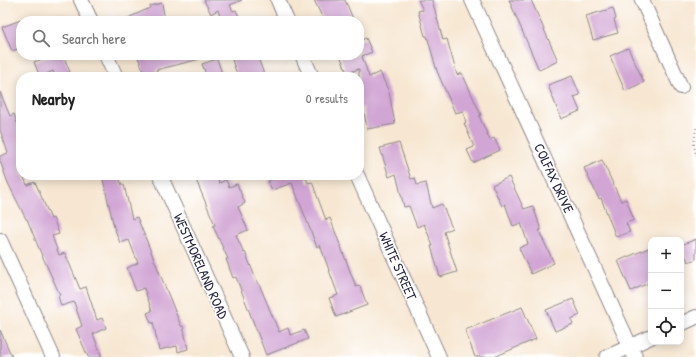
<!DOCTYPE html>
<meta charset="utf-8">
<style>
body{margin:0;font-family:"Patrick Hand",sans-serif;background:#f2f2f2;color:#222}
.controls{position:absolute;right:12px;bottom:12px;display:grid;overflow:hidden;border-radius:8px;box-shadow:0 2px 10px #0003}
.controls button{width:36px;height:36px;display:grid;place-items:center;padding:0;border:0;border-bottom:1px solid #e0e0e0;background:#fff;color:#222;font:20px sans-serif}
.list{margin:0;padding:0;list-style:none}
h2{display:flex;justify-content:space-between;align-items:center;height:52px;margin:0;padding:0 16px;font-size:17px}
h2 small{font-size:13px;font-weight:400;color:#767676}
.icon{flex:none;width:22px;height:22px;fill:none;stroke:currentColor;stroke-width:2;stroke-linecap:round;stroke-linejoin:round}
.map{position:relative;flex:none;width:696px;height:357px;overflow:hidden}
.search{position:absolute;background:#fff;box-shadow:0 2px 10px #0003;left:16px;top:16px;width:348px;height:44px;display:flex;align-items:center;gap:10px;box-sizing:border-box;padding:0 14px;border-radius:16px;color:#767676;font-size:15px}
.panel{position:absolute;background:#fff;box-shadow:0 2px 10px #0003;left:16px;top:72px;width:348px;height:108px;border-radius:16px}
.map>svg:first-child{display:block}
.building{fill:#d1a5d4}
.lines{fill:none;stroke-linecap:round;stroke-linejoin:round}
.minor-casing{stroke:#8c8486;stroke-width:16}
.path{stroke:#8c8486;stroke-width:2;stroke-dasharray:1 3;stroke-linecap:butt}
.minor{stroke:#fff;stroke-width:14}
.labels{text-anchor:middle;stroke-width:3.5;stroke-linejoin:round;paint-order:stroke}
.street-label{font-size:14px;fill:#22223b;stroke:#fff}
</style>
<div class="map">
<svg width="696" height="357" viewBox="0 0 696 357">
<rect width="100%" height="100%" fill="#fff"/>
<filter id="ink" filterUnits="userSpaceOnUse"><feTurbulence type="fractalNoise" baseFrequency=".025" numOctaves="2"/><feDisplacementMap in="SourceGraphic" scale="8" xChannelSelector="R" yChannelSelector="G"/><feConvolveMatrix kernelMatrix="1 2 1 2 8 2 1 2 1" color-interpolation-filters="sRGB"/></filter>
<filter id="wash" filterUnits="userSpaceOnUse"><feTurbulence type="fractalNoise" baseFrequency=".012" numOctaves="4" result="noise"/><feDisplacementMap in="SourceGraphic" scale="16" xChannelSelector="R" yChannelSelector="G"/><feGaussianBlur stdDeviation="0.9" result="paint"/><feColorMatrix in="noise" values="0 0 0 0 0 0 0 0 0 0 0 0 0 0 0 0 0 1.4 0 .05"/><feComposite in="paint" operator="in"/></filter>
<g filter="url(#wash)">
<rect width="100%" height="100%" fill="#f7e7d2"/>
<g id="blocks">
<g class="building">
<path d="M204,0H242L230,5L233,11L236,10L241,21H210L220,16L218,10L211,14Z"/>
<path d="M314,0H345L354,21H324Z"/>
<path d="M418,0H432L443,40L447,39L457,75L462,73L481,115L479,116L490,140L494,138L500,150L473,163L467,150L474,147L464,123H466L463,111L455,113L437,71L427,36H425L418,11L423,10Z"/>
<path d="M509,0H531L558,61L539,70Z"/>
<path d="M162,3L165,21H121L150,8V6Z"/>
<path d="M613,8L616,19L614,20L618,33L593,40L586,16Z"/>
<path d="M21,20V48L12,51L2,27Z"/>
<path d="M366,38L372,52L362,56L369,77L380,72L389,92L395,124L367,129L363,107L359,109V69L347,73L340,55H359V41Z"/>
<path d="M628,48L644,82L625,91L610,56Z"/>
<path d="M53,55H63L70,72L55,77L53,71L40,77L34,62Z"/>
<path d="M137,55H200V59L156,70L159,77H146Z"/>
<path d="M246,55H257L265,77H238L232,60Z"/>
<path d="M217,59L222,73L207,77L202,64Z"/>
<path d="M572,76L580,95L574,97L580,111L561,119L548,85Z"/>
<path d="M0,92L10,116L14,114L21,134V175H23L27,185L35,182L51,219L53,218L59,234L52,236L59,255L65,253L80,289L86,287L97,320L102,318L106,328L93,334L102,357H88L76,329L82,326L74,302L61,306L58,296L60,295L40,251L27,219H26L8,183L0,161V156L8,153L0,130Z"/>
<path d="M399,143L411,179L415,178L417,185L426,183L432,208L442,204L452,228L444,232L457,272L440,277L431,246H433L424,224L417,227L409,206L404,207L396,174L389,177L380,148Z"/>
<path d="M602,160L621,201L626,199L634,220L626,223L630,232L616,237L601,198L599,199L584,168Z"/>
<path d="M102,175H118L122,185H124L132,219L137,217L181,326H183L188,349L178,352L177,346L159,350L153,322L151,323L147,313L152,311L144,288L136,291L127,268L138,263L129,240L120,243L114,227Z"/>
<path d="M194,175H217L219,183L226,180L229,187L237,184L245,203L238,207L248,230L236,235L244,253L245,252L258,284H259L279,332L288,328L290,335L304,330L308,339L266,355L236,277L233,278L226,259H228L213,226L215,225Z"/>
<path d="M283,175H310L306,178L308,183L312,182L326,220L330,218L356,287L360,286L367,305L336,317L329,298L338,295L320,245L317,247L292,183L272,190L268,181Z"/>
<path d="M509,177L524,209L533,206L541,230L539,231L554,263L531,274L519,248L528,244L521,223L513,226L505,204L502,206L492,185Z"/>
<path d="M696,239V259L688,262L681,245Z"/>
<path d="M651,247V282L631,291L618,261Z"/>
<path d="M573,299L580,315L571,319L573,324L555,331L546,310Z"/>
<path d="M522,307L536,339L494,357H475L465,330Z"/>
<path d="M0,330L12,357H0Z"/>
</g>
</g>
</g>
<g filter="url(#ink)">
<use href="#blocks" fill-opacity="0" stroke="#8c8486" stroke-width="1"/>
<g class="lines">
<g class="minor-casing">
<g id="minor">
<path d="M81,0L91,21"/>
<path d="M278,0L287,21"/>
<path d="M472,0L635,357"/>
<path d="M642,0L681,87"/>
<path d="M106,55L116,77"/>
<path d="M302,55L312,77"/>
<path d="M160,175L242,357"/>
<path d="M357,175L439,357"/>
<path d="M0,240L53,357"/>
<path d="M681,324L696,317"/>
<path d="M607,357L651,337"/>
</g>
</g>
<path class="path" d="M696,128L694,144L696,157"/>
<use href="#minor" class="minor"/>
</g>
</g>
<g class="labels">
<g class="street-label">
<text transform="translate(554 178) rotate(65)" y="5">COLFAX DRIVE</text>
<text transform="translate(201 266) rotate(66)" y="5">WESTMORELAND ROAD</text>
<text transform="translate(398 266) rotate(66)" y="5">WHITE STREET</text>
</g>
</g>
</svg>
<div class="controls">
<button>+</button>
<button>−</button>
<button><svg class="icon" aria-label="locate" viewBox="0 0 24 24"><circle cx="12" cy="12" r="6"/><path d="M12 2v4M12 18v4M2 12h4M18 12h4"/></svg></button>
</div>
<div class="search"><svg class="icon" aria-label="search" viewBox="0 0 24 24"><circle cx="10" cy="10" r="6"/><path d="M15 15l6 6"/></svg>Search here</div>
<section class="panel">
<h2>Nearby<small>0 results</small></h2>
<ul class="list">
</ul>
</section>
</div>
